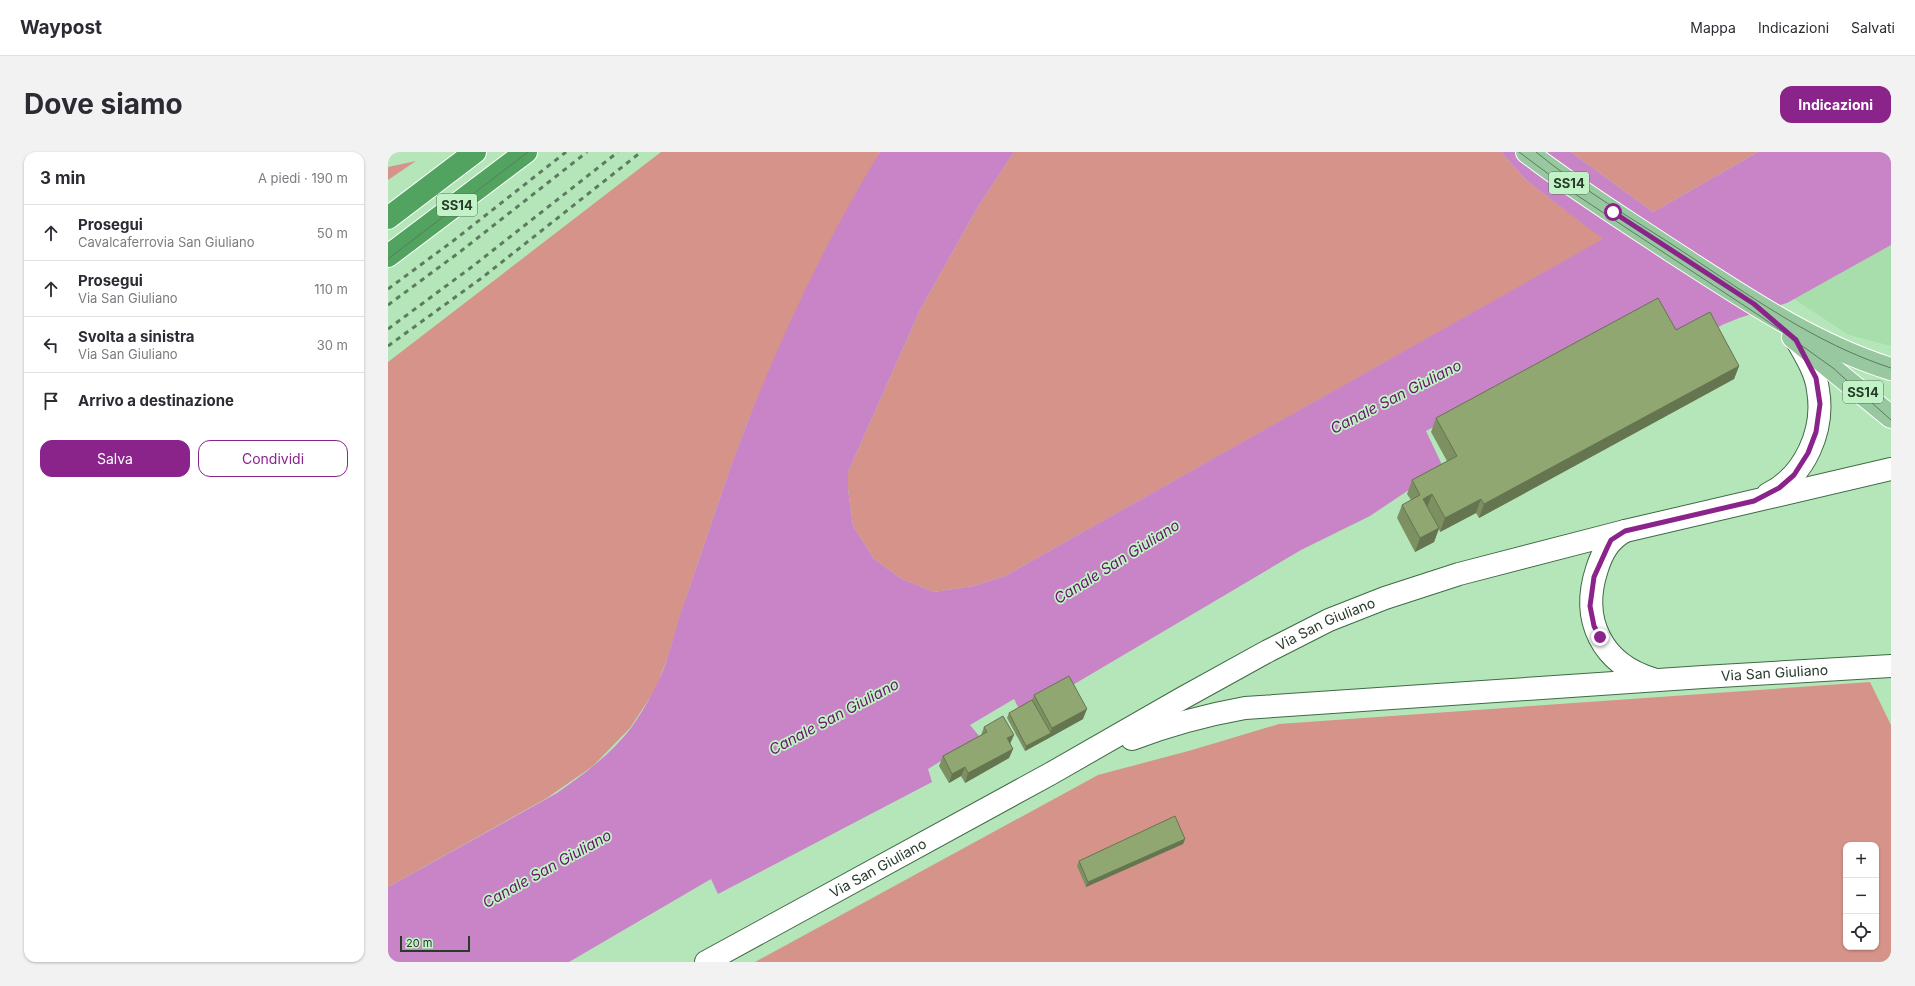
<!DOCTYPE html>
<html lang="it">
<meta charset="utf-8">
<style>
body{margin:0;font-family:Inter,sans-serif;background:#f2f2f3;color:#2b2b33}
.controls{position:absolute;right:12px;bottom:12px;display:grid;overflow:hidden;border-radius:8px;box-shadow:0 1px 3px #0004}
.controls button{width:36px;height:36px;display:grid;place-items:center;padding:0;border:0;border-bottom:1px solid #e1e1e2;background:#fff;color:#2b2b33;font:20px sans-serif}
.scale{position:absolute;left:12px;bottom:10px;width:70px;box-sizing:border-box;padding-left:4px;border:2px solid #273b2a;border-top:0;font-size:11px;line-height:14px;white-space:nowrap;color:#273b2a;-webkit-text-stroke:3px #c2f3c6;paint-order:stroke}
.stop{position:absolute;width:12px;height:12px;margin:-9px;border:3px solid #8a248b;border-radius:50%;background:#fff}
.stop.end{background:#8a248b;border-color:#fff;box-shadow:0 1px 4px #0008}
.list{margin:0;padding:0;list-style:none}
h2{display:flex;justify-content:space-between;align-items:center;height:52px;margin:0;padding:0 16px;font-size:17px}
h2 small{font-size:13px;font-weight:400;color:#7c7c81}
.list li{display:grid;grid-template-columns:26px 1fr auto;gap:12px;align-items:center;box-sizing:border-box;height:56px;padding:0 16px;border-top:1px solid #e1e1e2}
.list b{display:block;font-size:15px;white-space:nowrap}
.list p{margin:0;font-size:13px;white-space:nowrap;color:#7c7c81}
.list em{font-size:13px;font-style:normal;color:#7c7c81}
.actions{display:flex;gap:8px;padding:12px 16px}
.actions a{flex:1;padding:9px 0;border:1px solid #8a248b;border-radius:12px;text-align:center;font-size:14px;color:#8a248b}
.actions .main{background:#8a248b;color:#fff}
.icon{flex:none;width:22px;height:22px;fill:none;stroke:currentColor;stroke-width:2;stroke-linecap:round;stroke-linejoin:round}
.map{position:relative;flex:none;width:1503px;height:810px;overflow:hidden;border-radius:12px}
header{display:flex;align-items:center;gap:24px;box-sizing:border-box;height:56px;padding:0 20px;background:#fff;border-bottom:1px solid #e1e1e2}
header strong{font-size:19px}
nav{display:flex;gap:22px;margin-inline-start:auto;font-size:14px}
.intro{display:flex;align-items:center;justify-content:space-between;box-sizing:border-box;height:96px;padding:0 24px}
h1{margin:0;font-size:28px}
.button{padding:10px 18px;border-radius:12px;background:#8a248b;color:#fff;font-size:14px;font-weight:700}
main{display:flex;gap:24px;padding:0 24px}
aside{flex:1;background:#fff;border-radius:12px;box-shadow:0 1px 3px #0004}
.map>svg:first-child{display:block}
.built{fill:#a7deac}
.green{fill:#d5938a;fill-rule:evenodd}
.water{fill:#c983c7}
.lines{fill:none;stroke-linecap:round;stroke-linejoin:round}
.minor-casing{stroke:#3e6a44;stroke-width:24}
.major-casing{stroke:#fff;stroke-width:24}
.highway-casing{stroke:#fff;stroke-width:24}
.minor{stroke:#fff;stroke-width:22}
.major{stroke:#97c89f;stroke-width:22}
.highway{stroke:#52a35f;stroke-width:22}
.tram{stroke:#5c7b60;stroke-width:1}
.rail{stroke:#5c7b60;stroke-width:3;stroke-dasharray:5 5;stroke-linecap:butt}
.wall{fill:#7c9062}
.shaded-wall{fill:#657550}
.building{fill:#90a772;stroke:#657550}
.route{stroke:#8a248b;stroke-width:5}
.labels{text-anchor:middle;stroke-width:3.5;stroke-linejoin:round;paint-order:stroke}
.shield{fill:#c2f3c6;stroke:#567259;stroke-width:1}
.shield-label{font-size:13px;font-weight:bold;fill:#273b2a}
.street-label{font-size:14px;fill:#273b2a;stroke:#c2f3c6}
.water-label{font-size:15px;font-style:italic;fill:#69146a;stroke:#c2f3c6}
</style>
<header>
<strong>Waypost</strong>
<nav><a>Mappa</a><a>Indicazioni</a><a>Salvati</a></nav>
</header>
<div class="intro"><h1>Dove siamo</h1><a class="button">Indicazioni</a></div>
<main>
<aside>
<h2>3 min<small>A piedi · 190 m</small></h2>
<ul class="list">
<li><svg class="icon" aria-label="ahead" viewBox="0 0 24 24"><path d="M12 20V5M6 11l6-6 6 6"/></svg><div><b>Prosegui</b><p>Cavalcaferrovia San Giuliano</p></div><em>50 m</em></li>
<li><svg class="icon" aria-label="ahead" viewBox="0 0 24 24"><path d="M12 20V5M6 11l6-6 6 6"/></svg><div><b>Prosegui</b><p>Via San Giuliano</p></div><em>110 m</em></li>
<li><svg class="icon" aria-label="left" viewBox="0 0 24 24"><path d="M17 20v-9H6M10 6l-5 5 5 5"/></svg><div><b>Svolta a sinistra</b><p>Via San Giuliano</p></div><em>30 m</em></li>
<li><svg class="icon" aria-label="arrive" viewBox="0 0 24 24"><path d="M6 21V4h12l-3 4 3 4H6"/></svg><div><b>Arrivo a destinazione</b></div></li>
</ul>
<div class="actions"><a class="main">Salva</a><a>Condividi</a></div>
</aside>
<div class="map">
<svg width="1503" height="810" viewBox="0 0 1503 810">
<rect width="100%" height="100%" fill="#b5e6ba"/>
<path class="built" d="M1503,93V194L1461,183L1406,147Z"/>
<g class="green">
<path d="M273,0H492L384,213L360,269L334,340L290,470L281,502L267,538L242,576L205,614L159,646L0,735V210Z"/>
<path d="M626,0H1113L1139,29L1216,87L617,424L585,434L546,440L514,427L486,407L465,374L460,337V320L532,158L591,53Z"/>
<path d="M1183,0H1370L1265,60Z"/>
<path d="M28,9L0,28V15Z"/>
<path d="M1482,530L1503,573V810H367L710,623L804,598L891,572ZM1458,693H1488V795H1458Z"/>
</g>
<path class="water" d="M492,0H626L591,53L532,158L460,320V337L465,374L486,407L514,427L546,440L585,434L617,424L1215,87L1139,29L1113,0H1183L1265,60L1370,0H1503V93L1399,151L1351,166L1334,173L1319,182L1278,192L1261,163L1038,279L1055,315L982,364L913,398L634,563L626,547L582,573L592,585L540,617L544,630L330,742L323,727L181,810H0V735L169,641C196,622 223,602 243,576C259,553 273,528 281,501C285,488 288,475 292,463C315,398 335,333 360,269C397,176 440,85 492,0Z"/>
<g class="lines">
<g class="minor-casing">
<g id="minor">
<path d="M1380,342C1417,324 1437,278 1430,238C1428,220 1417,203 1408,187"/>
<path d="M1237,379C1221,388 1214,401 1209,417C1192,468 1214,512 1265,527"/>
<path id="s1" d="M744,587C781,573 818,563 857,556L1315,525L1503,514"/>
<path id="s2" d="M318,810L662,622L793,547L880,499L941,468L997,446L1071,422L1237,379L1503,317"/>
</g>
</g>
<g class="major-casing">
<g id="major">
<path d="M1139,0C1185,36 1234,66 1282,98C1352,143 1423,192 1503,217"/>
<path d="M1405,185L1503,265"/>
</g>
</g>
<g class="highway-casing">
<g id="highway">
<path d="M0,66L87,0"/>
<path d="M0,104L138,0"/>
</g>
</g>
<use href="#minor" class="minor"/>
<use href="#major" class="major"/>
<use href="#highway" class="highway"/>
<g class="tram">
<path d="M1131,0L1190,44L1375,166L1445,216L1503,268"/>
<path d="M1148,0C1193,37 1245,67 1294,99C1361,143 1426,191 1503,216"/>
<path d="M0,107L140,0"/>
</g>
<g class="rail">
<path d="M0,137L65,89L178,0"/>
<path d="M0,153L73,99L199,0"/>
<path d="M0,177L85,114L230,0"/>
<path d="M0,194L95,125L253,0"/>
</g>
</g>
<g class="wall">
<path d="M1288,178L1351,214L1346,227L1091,366L1088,361L1052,380L1051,377L1046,390L1027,400L1009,366L1014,353L1023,348L1019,342L1024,328L1059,309L1043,280L1048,266Z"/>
<path d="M646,543L695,567L637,599L619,566L621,561L644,548Z"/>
<path d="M596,575L622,592L625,597L621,606L577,631L573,624L561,631L551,614L555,604L593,583Z"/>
<path d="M797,687L795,692L698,735L689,714L691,709Z"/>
</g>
<g class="shaded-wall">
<path d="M1351,214L1346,227L1091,366L1096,352Z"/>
<path d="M1044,342L1039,356L1035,347Z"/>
<path d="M1093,347L1088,361L1052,380L1057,366Z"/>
<path d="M1051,376L1046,390L1027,400L1032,386Z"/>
<path d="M699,557L695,567L661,586L664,576Z"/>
<path d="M663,581L661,586L637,599L638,594Z"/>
<path d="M626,583L622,592L619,586Z"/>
<path d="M625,597L621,606L577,631L580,621Z"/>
<path d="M577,615L573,624L561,631L564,622Z"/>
<path d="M797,687L795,692L698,735L700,730Z"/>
</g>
<g class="building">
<path d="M1270,146L1288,178L1322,160L1351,214L1096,352L1093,347L1057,366L1044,342L1035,347L1051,376L1032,386L1014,353L1032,343L1024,328L1069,304L1048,266Z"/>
<path d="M681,524L699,557L664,576L646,543Z"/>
<path d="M644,548L663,581L638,594L621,561Z"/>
<path d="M615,564L626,583L619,586L625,597L580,621L577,615L564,622L555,604L599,580L596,575Z"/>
<path d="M787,664L797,687L700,730L691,709Z"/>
</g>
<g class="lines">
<path class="route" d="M1212,485L1206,474L1202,454L1206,425L1220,394L1223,388L1237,379L1366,349L1391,336L1406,323L1420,301L1428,280L1432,252L1428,226L1408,188L1366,152L1225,60"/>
</g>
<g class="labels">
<g class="shield">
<rect x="1161" y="20" width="40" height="22" rx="3"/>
<rect x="49" y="42" width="40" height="22" rx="3"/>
<rect x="1455" y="229" width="40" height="22" rx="3"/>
</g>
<g class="shield-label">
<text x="1181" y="36">SS14</text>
<text x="69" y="58">SS14</text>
<text x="1475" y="245">SS14</text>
</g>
<g class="street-label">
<text dy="5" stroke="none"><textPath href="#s2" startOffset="706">Via San Giuliano</textPath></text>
<text dy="5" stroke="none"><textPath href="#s1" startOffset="648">Via San Giuliano</textPath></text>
<text dy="5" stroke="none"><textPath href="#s2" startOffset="196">Via San Giuliano</textPath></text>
</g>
<g class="water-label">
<text transform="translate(1008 245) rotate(-27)" y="5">Canale San Giuliano</text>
<text transform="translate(729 410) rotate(-32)" y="5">Canale San Giuliano</text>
<text transform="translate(446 565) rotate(-28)" y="5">Canale San Giuliano</text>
<text transform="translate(159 717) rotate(-29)" y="5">Canale San Giuliano</text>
</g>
</g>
</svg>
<div class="controls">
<button>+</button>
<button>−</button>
<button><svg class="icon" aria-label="locate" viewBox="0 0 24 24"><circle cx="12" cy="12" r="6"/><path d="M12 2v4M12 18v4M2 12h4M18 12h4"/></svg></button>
</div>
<div class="scale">20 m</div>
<div class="stop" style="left:1225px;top:60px"></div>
<div class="stop end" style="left:1212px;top:485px"></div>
</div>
</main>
